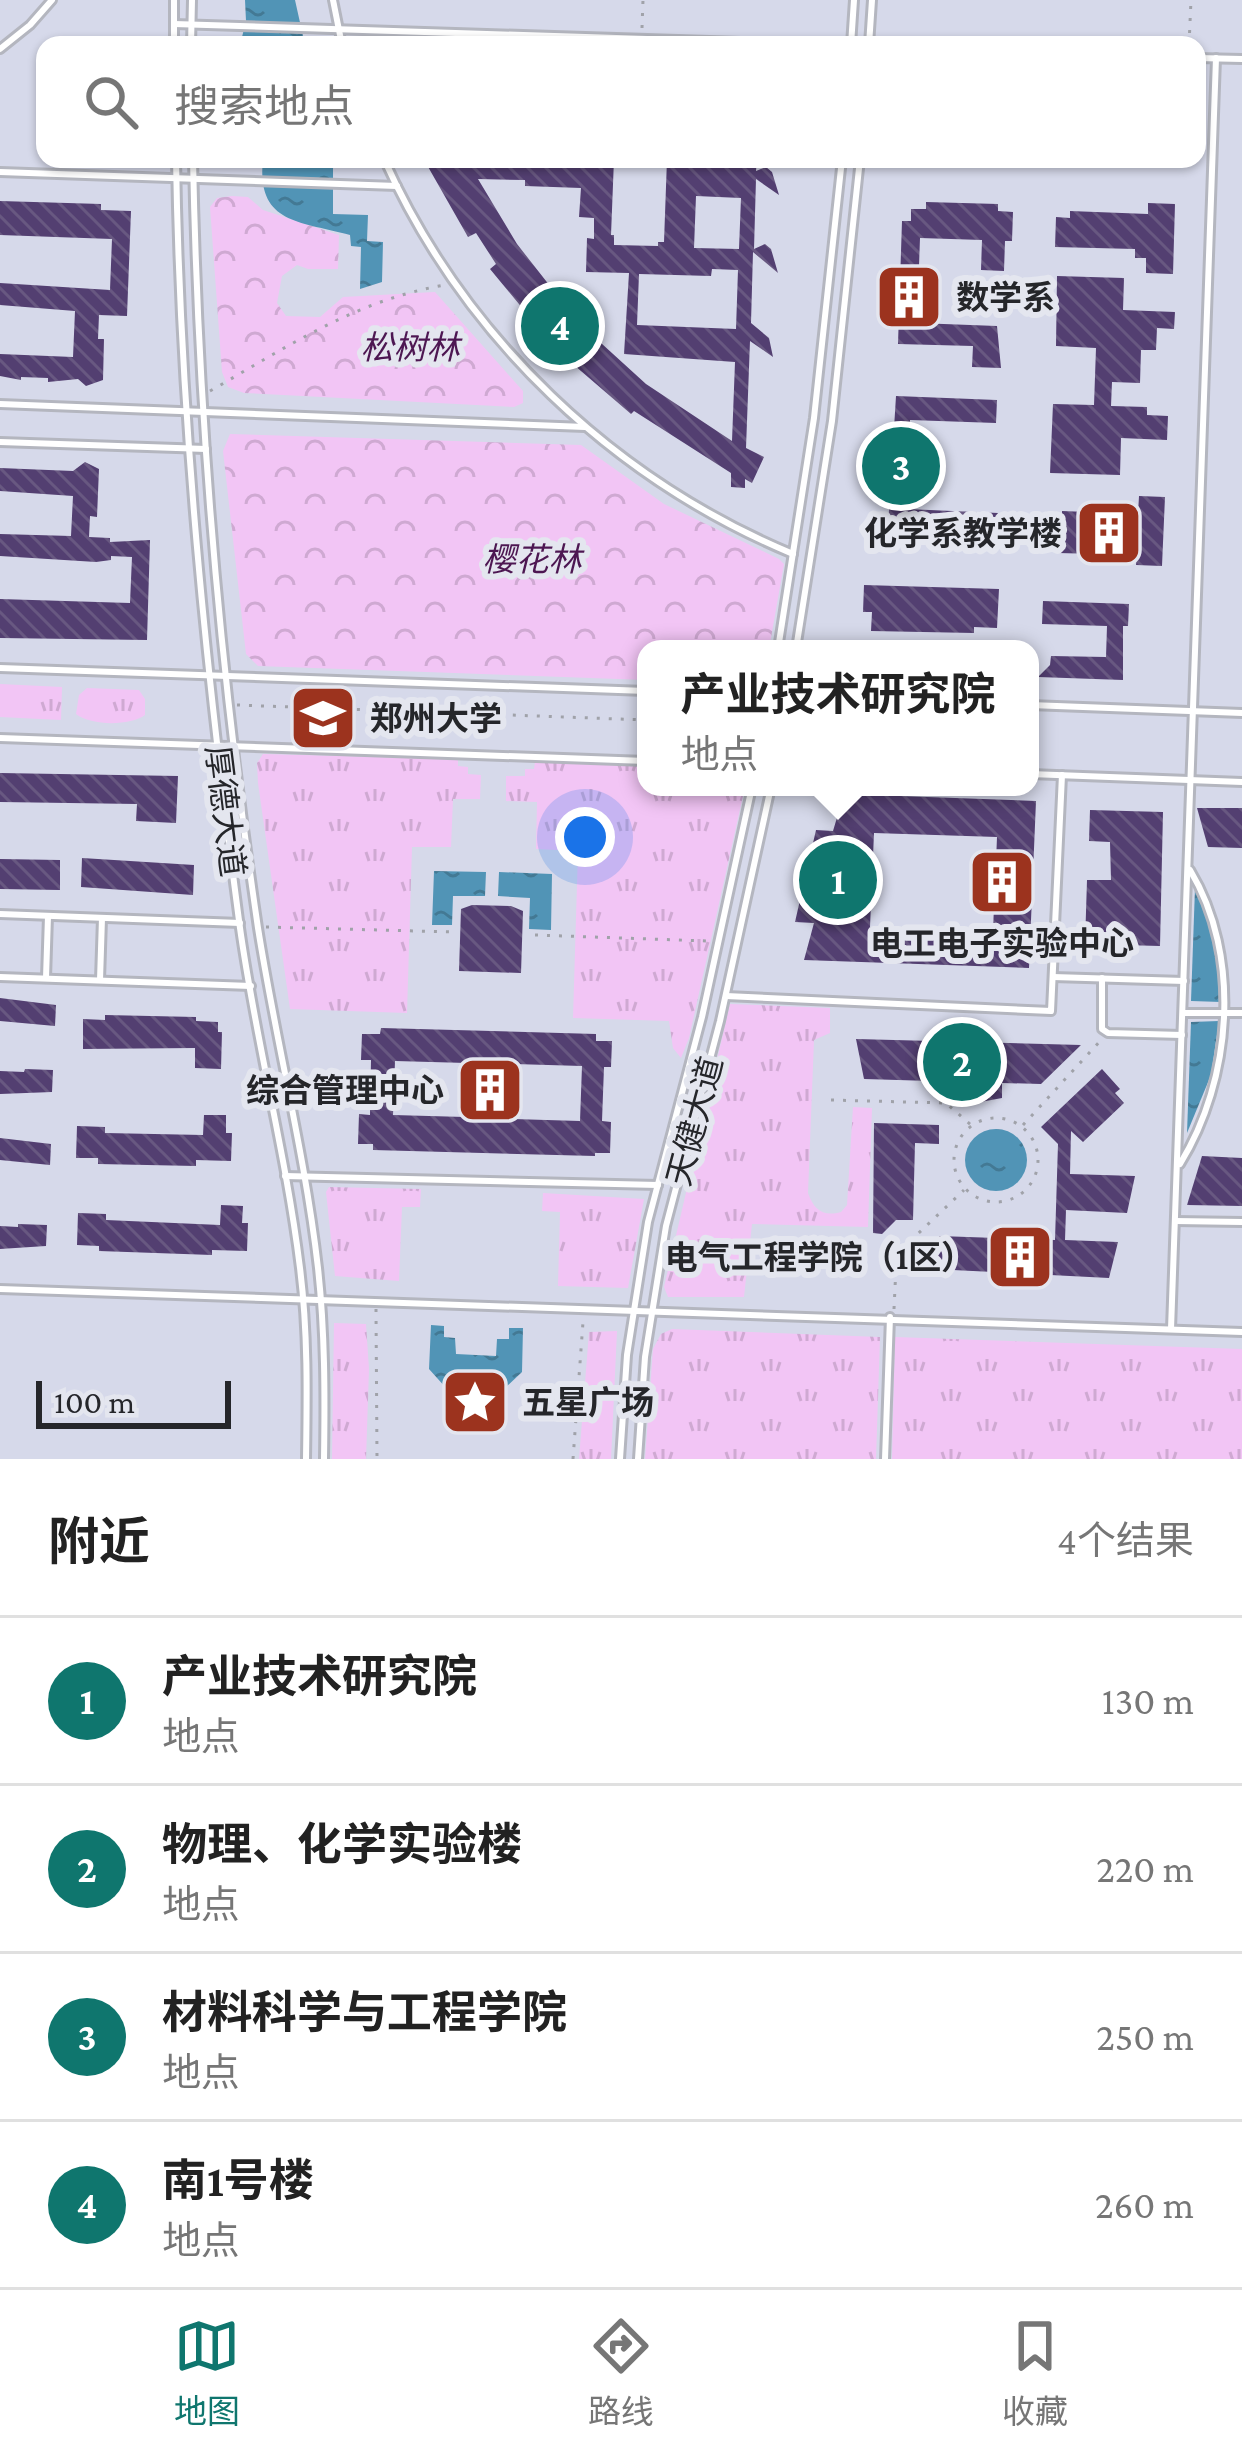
<!DOCTYPE html>
<html lang="zh">
<meta charset="utf-8">
<style>
body{margin:0;font-family:"Crimson Pro","Noto Sans SC",serif;background:#f2f2f2;color:#222}
.scale{position:absolute;left:36px;bottom:30px;width:195px;box-sizing:border-box;padding-left:12px;border:6px solid #25262a;border-top:0;font-size:33px;line-height:42px;white-space:nowrap;color:#25262a;-webkit-text-stroke:9px #e4e6ef;paint-order:stroke}
.you{position:absolute;left:585px;top:837px;width:42px;height:42px;margin:-30px;border:9px solid #fff;border-radius:50%;background:#1a73e8;box-shadow:0 0 0 18px #1a73e833}
.badge{display:grid;place-items:center;width:78px;height:78px;border-radius:50%;background:#0f766e;color:#fff;font-size:39px;font-weight:700}
.pin{position:absolute;translate:-50% -50%;border:6px solid #fff;box-shadow:0 3px 12px #0006}
.popup{position:absolute;left:637px;top:640px;width:402px;height:156px;box-sizing:border-box;display:grid;place-content:center;border-radius:24px;background:#fff;filter:drop-shadow(0 3px 9px #0005);font-size:39px;white-space:nowrap;color:#767676}
.popup b{font-size:45px;color:#222}
.popup::after{content:'';position:absolute;left:50%;top:100%;margin-left:-24px;border:24px solid transparent;border-top-color:#fff}
.list{margin:0;padding:0;list-style:none}
h2{display:flex;justify-content:space-between;align-items:center;height:156px;margin:0;padding:0 48px;font-size:51px}
h2 small{font-size:39px;font-weight:400;color:#767676}
.list li{display:grid;grid-template-columns:78px 1fr auto;gap:36px;align-items:center;box-sizing:border-box;height:168px;padding:0 48px;border-top:3px solid #e0e0e0}
.list b{display:block;font-size:45px;white-space:nowrap}
.list p{margin:0;font-size:39px;white-space:nowrap;color:#767676}
.list em{font-size:39px;font-style:normal;color:#767676}
.icon{flex:none;width:66px;height:66px;fill:none;stroke:currentColor;stroke-width:2;stroke-linecap:round;stroke-linejoin:round}
.map{position:relative;flex:none;width:1242px;height:1459px;overflow:hidden}
.search{position:absolute;background:#fff;box-shadow:0 3px 9px #0004;left:36px;right:36px;top:36px;height:132px;display:flex;align-items:center;gap:30px;box-sizing:border-box;padding:0 42px;border-radius:24px;color:#767676;font-size:45px}
.sheet{height:828px;background:#fff}
nav{display:flex;justify-content:space-around;align-items:center;box-sizing:border-box;height:168px;border-top:3px solid #e0e0e0;background:#fff;font-size:33px;color:#767676}
nav a{display:grid;justify-items:center;gap:6px}
nav .on{color:#0f766e}
.map>svg:first-child{display:block}
.built{fill:#d6d9ea;fill-rule:evenodd}
.grass{fill:url(#grass-tufts)}
.forest{fill:url(#forest-crowns)}
.water{fill:url(#water-ripples)}
.building{fill:url(#building-back-hatch);fill-rule:evenodd}
.lines{fill:none;stroke-linecap:round;stroke-linejoin:round}
.service-casing{stroke:#b4b6bf;stroke-width:12}
.path{stroke:#a0a2a9;stroke-width:3;stroke-dasharray:3 9;stroke-linecap:butt}
.service{stroke:#fff;stroke-width:6}
.labels{text-anchor:middle;stroke-width:12;stroke-linejoin:round;paint-order:stroke}
.poi-label{font-size:33px;font-weight:bold;fill:#25262a;stroke:#e4e6ef;text-anchor:start}
.park-label{font-size:33px;font-style:italic;fill:#4d1752;stroke:#e4e6ef}
.street-label{font-size:33px;fill:#25262a;stroke:#e4e6ef}
</style>
<div class="map">
<svg width="1242" height="1459" viewBox="0 0 1242 1459">
<defs>
<pattern id="grass-tufts" width="24" height="20" patternUnits="userSpaceOnUse" patternTransform="scale(3)"><rect width="24" height="20" fill="#f2c5f5"/><path d="M3 7l-1-3M5 7V3M7 7l1-3M15 17l-1-3M17 17v-4M19 17l1-3" fill="none" stroke="#cfa9d2"/></pattern>
<pattern id="forest-crowns" width="20" height="18" patternUnits="userSpaceOnUse" patternTransform="scale(3)"><rect width="20" height="18" fill="#f2c5f5"/><path d="M2 6a3 3 0 1 1 6 0M12 15a3 3 0 1 1 6 0" fill="none" stroke="#cfa9d2"/></pattern>
<pattern id="water-ripples" width="26" height="14" patternUnits="userSpaceOnUse" patternTransform="scale(3)"><rect width="26" height="14" fill="#5194b6"/><path d="M2 4q2-2 4 0t4 0M15 11q2-2 4 0t4 0" fill="none" stroke="#437994"/></pattern>
<pattern id="building-back-hatch" width="6" height="6" patternUnits="userSpaceOnUse" patternTransform="scale(3)"><rect width="6" height="6" fill="#533f71"/><path d="M-1 5l2 2M0 0l6 6M5-1l2 2" fill="none" stroke="#685881"/></pattern>
</defs>
<rect width="100%" height="100%" fill="#e4e6ef"/>
<path class="built" d="M0,0H1242V1459H0ZM45,45H1197V159H45ZM646,649H1030V787H646Z"/>
<g class="grass">
<path d="M0,684L62,687L61,720L0,717Z"/>
<path d="M87,688L139,690L145,699V715C130,726 91,726 76,714L79,695Z"/>
<path d="M263,754L458,759V766L468,767V774L481,775L480,799H453L451,847H412L407,1013L290,1009L258,783L257,763Z"/>
<path d="M535,762L646,766V787H745L689,1038L681,1058L673,1048L669,1021L573,1018L578,851L536,849L537,802L506,801V776H525V769H534Z"/>
<path d="M730,1004L830,1008V1033L814,1040L808,1193C814,1210 823,1217 841,1212L847,1205L853,1107L872,1108L868,1227L752,1224L744,1297H668L664,1287Z"/>
<path d="M329,1187L421,1189L420,1207H402L399,1281L335,1276L326,1192Z"/>
<path d="M543,1193L644,1199L628,1288L558,1286L560,1212L542,1211Z"/>
<path d="M334,1323L366,1324L369,1369L366,1459H332Z"/>
<path d="M672,1329L880,1337L876,1459H645L653,1349L661,1334Z"/>
<path d="M617,1331L611,1459H579L589,1332Z"/>
<path d="M895,1337L1242,1349V1459H892Z"/>
</g>
<g class="forest">
<path d="M232,196L248,197L263,210L339,235L338,269H308L297,265L282,276L277,303L286,316L320,317L343,297L435,292L523,391V403L514,407L244,393L228,387L222,372L210,207L217,198Z"/>
<path d="M230,434L581,445L664,504L779,559L784,564L769,649H646V680L258,666L246,654L223,451Z"/>
</g>
<g class="water">
<path d="M245,0H295L305,45H240L246,21Z"/>
<path d="M263,159H333V214L368,215L367,241L383,242L382,282L360,289L361,247L351,246L350,235C299,221 256,224 263,159Z"/>
<path d="M434,871L486,872L485,896H453L452,925H432Z"/>
<path d="M499,872L552,874L551,930L529,929L530,898L498,896Z"/>
<path d="M1195,888L1215,941L1221,1002L1191,1001Z"/>
<path d="M1219,1021L1211,1075L1187,1133L1191,1022Z"/>
<circle cx="996" cy="1160" r="31"/>
<path d="M431,1325L444,1326V1337L455,1338L456,1354L496,1356L497,1339H509V1328H523L522,1372L473,1418L429,1369Z"/>
</g>
<g class="building">
<path d="M439,159H614L611,235H614V245L658,246V242H664L667,159H757L756,171L766,167L772,172L779,195L756,179L754,249L765,244L771,249L778,273L753,252L751,323L769,338L773,357L750,341L746,448L764,457L752,483L745,479V488L731,487V473L634,411L631,414L567,359L571,355L547,329L543,333L490,269L496,264L476,233L468,237L427,165ZM478,179L525,180V186L581,188L579,217L594,218V239L587,238L586,272L629,273L624,354L735,362L732,441L646,384L579,323L517,244ZM696,196L741,198L739,249L694,248ZM712,269L738,270L736,329L637,325L639,274L711,276Z"/>
<path d="M0,201L101,204V210L131,211L127,316L99,315L98,339H104L103,380L86,386L78,379L48,382V378L21,377V380L0,376V354L73,357L75,311L0,305V283L110,290L112,239L0,235Z"/>
<path d="M926,202L998,204V211L1013,212L1012,241H1005L1004,271L981,270L982,240L920,238L917,323L997,326L1001,368L972,367L973,346L898,344L902,221H911V209H926Z"/>
<path d="M1148,203L1175,204L1173,274L1146,273V258H1135V249L1055,247L1056,217L1070,218V211L1148,214Z"/>
<path d="M1057,276L1124,278L1123,310L1175,312L1174,329L1157,328L1156,350H1141L1140,383L1112,382L1111,406L1147,407V415L1168,416L1167,440L1121,438L1120,475L1050,473L1053,404L1094,405L1096,348L1056,346Z"/>
<path d="M896,396L997,400L996,423L910,420L907,509L998,513V544H911L912,539H896V526H888Z"/>
<path d="M85,462L99,469L97,517L90,516L89,537L110,538V542L150,540L147,640L0,638V599L130,603L132,557L111,556V560L96,562L0,556V534L71,536L73,496L0,491V468L73,471Z"/>
<path d="M1139,496L1165,497L1162,566L1136,565L1137,555L1058,553V545L1044,544L1045,514L1062,515V511L1138,514Z"/>
<path d="M864,585L999,589L997,628L974,627V633L871,631L872,612H863Z"/>
<path d="M1043,601L1129,604L1128,626H1123V680L1038,677L1050,665L1051,656L1106,657L1107,626L1042,624Z"/>
<path d="M0,773L178,776L176,823L136,821L137,804L0,802Z"/>
<path d="M844,794L1036,801L1029,968L804,960L814,923L795,922L816,830L833,831ZM874,833L997,837L996,862L978,861L970,878L976,906H994L993,931L870,927Z"/>
<path d="M1197,808H1242V848L1208,847Z"/>
<path d="M1090,810L1163,812L1160,946L1085,944L1087,880H1111L1110,842L1089,841Z"/>
<path d="M82,858L194,865L193,895L81,887Z"/>
<path d="M0,859L60,860V890L0,889Z"/>
<path d="M472,905L511,906L523,911L521,973L459,971L461,909Z"/>
<path d="M0,998L56,1005L55,1026L0,1021Z"/>
<path d="M105,1015L196,1017V1021L218,1022V1032H222L221,1069L195,1068V1048L83,1049V1019L105,1020Z"/>
<path d="M381,1028L596,1034V1041H612L611,1067H604L602,1121L611,1122L610,1153H595V1156L373,1150V1144H358L359,1114L370,1115L371,1060H361L362,1034H380ZM395,1061L467,1063L465,1117L393,1115ZM514,1064L582,1066L580,1121L513,1119Z"/>
<path d="M856,1039L1081,1045L1041,1084L1002,1083V1098L975,1103L965,1082L864,1079Z"/>
<path d="M25,1069L53,1070L52,1092L0,1094V1071L24,1072Z"/>
<path d="M1102,1069L1120,1089L1115,1093L1124,1103L1083,1142L1071,1131L1070,1174L1135,1176L1127,1213L1066,1210L1065,1240L1118,1242L1109,1278L914,1268L939,1246V1236L1055,1240L1058,1144L1041,1127Z"/>
<path d="M204,1115H226V1133H232L231,1161L196,1160V1166L98,1164V1158H76L77,1126L105,1127V1133L203,1135Z"/>
<path d="M874,1123L939,1125V1144L915,1143L913,1220H896L882,1234L873,1233Z"/>
<path d="M0,1138L51,1144L50,1165L0,1160Z"/>
<path d="M1202,1156L1242,1158V1206L1187,1205Z"/>
<path d="M221,1205L243,1206L242,1223H248L247,1251L212,1250V1255L99,1251V1246L77,1245L78,1213L106,1214V1220L220,1225Z"/>
<path d="M18,1224L47,1225L46,1246L0,1249V1226L18,1227Z"/>
</g>
<g class="lines">
<g class="service-casing">
<g id="service">
<path d="M333,0L342,45"/>
<path d="M174,24L837,45"/>
<path d="M174,45V0"/>
<path d="M191,45L192,0"/>
<path d="M851,45L854,0"/>
<path d="M869,45L872,0"/>
<path d="M0,49L30,25L52,0"/>
<path d="M1197,58L1242,59"/>
<path d="M176,159C180,417 206,673 240,928C256,1042 286,1154 300,1268C308,1332 307,1395 306,1459"/>
<path d="M193,159C198,416 220,674 258,928C276,1042 305,1154 318,1268C325,1332 325,1395 324,1459"/>
<path d="M384,159C464,337 613,479 793,554"/>
<path d="M0,172L397,186"/>
<path d="M0,404L585,427"/>
<path d="M0,442L206,449"/>
<path d="M778,649L814,418L842,159"/>
<path d="M796,649L832,421L860,159"/>
<path d="M0,668L646,691"/>
<path d="M1030,705L1242,713"/>
<path d="M0,738L646,761"/>
<path d="M1030,766L1032,706"/>
<path d="M1030,774L1242,782"/>
<path d="M0,914L240,923"/>
<path d="M0,977L251,986"/>
<path d="M1053,977L1184,981"/>
<path d="M46,978L48,916"/>
<path d="M1102,978V1029L1108,1033L1182,1035"/>
<path d="M100,980L102,918"/>
<path d="M726,996L1051,1011L1062,775"/>
<path d="M1183,1013H1242"/>
<path d="M1180,1164C1232,1080 1242,956 1190,870"/>
<path d="M285,1176L658,1185"/>
<path d="M1175,1221L1242,1222"/>
<path d="M0,1289L1242,1332"/>
<path d="M1171,1329L1216,58"/>
<path d="M620,1459L627,1355L648,1222L702,1017L752,787"/>
<path d="M638,1459L645,1357L666,1226L720,1021L771,787"/>
<path d="M885,1459L890,1317"/>
</g>
</g>
<g class="path">
<path d="M642,28L643,0"/>
<path d="M1189,45L1191,0"/>
<path d="M210,391C287,347 356,300 445,285"/>
<path d="M237,705L646,720"/>
<path d="M266,927L454,932"/>
<path d="M535,935L707,941"/>
<path d="M831,1100L946,1103L971,1125"/>
<circle cx="996" cy="1160" r="42"/>
<path d="M1023,1125L1102,1039"/>
<path d="M376,1309L377,1459"/>
<path d="M894,1309L896,1267L904,1247L964,1190"/>
<path d="M573,1459L583,1322"/>
</g>
<use href="#service" class="service"/>
</g>
<defs>
<g id="building-square" transform="scale(3.45)"><rect x="-9" y="-9" width="18" height="18" rx="4" fill="#9c331e" stroke="#e4e6ef"/><path d="M-4-6H4V6H1V3H-1V6H-4ZM-2.5-4.3h1.7v1.8h-1.7ZM.8-4.3h1.7v1.8H.8ZM-2.5-1h1.7V.8h-1.7ZM.8-1h1.7V.8H.8Z" fill="#fff"/></g>
<g id="university-square" transform="scale(3.45)"><rect x="-9" y="-9" width="18" height="18" rx="4" fill="#9c331e" stroke="#e4e6ef"/><path d="M0-5L7-2L0 1L-7-2ZM-4 1L0 2.5L4 1V4Q0 6-4 4Z" fill="#fff"/></g>
<g id="sight-square" transform="scale(3.45)"><rect x="-9" y="-9" width="18" height="18" rx="4" fill="#9c331e" stroke="#e4e6ef"/><path d="M0-6L1.8-2.2L6-1.7L2.9 1.2L3.7 5.4L0 3.3L-3.7 5.4L-2.9 1.2L-6-1.7L-1.8-2.2Z" fill="#fff"/></g>
</defs>
<g fill-rule="evenodd">
<use href="#building-square" x="909" y="297"/>
<use href="#building-square" x="1109" y="533"/>
<use href="#university-square" x="323" y="718"/>
<use href="#building-square" x="1002" y="882"/>
<use href="#building-square" x="490" y="1090"/>
<use href="#building-square" x="1020" y="1257"/>
<use href="#sight-square" x="475" y="1402"/>
</g>
<g class="labels">
<g class="poi-label">
<text x="956" y="309">数学系</text>
<text x="1062" y="545" text-anchor="end">化学系教学楼</text>
<text x="370" y="730">郑州大学</text>
<text x="1002" y="955" text-anchor="middle">电工电子实验中心</text>
<text x="444" y="1102" text-anchor="end">综合管理中心</text>
<text x="974" y="1269" text-anchor="end">电气工程学院（1区）</text>
<text x="522" y="1414">五星广场</text>
</g>
<g class="park-label">
<text x="410" y="359">松树林</text>
<text x="532" y="571">樱花林</text>
</g>
<g class="street-label">
<text transform="translate(226 811) rotate(83)" y="12">厚德大道</text>
<text transform="translate(694 1121) rotate(-75)" y="12">天健大道</text>
</g>
</g>
</svg>
<div class="scale">100 m</div>
<div class="you"></div>
<div class="pin badge" style="left:838px;top:880px">1</div>
<div class="popup"><b>产业技术研究院</b>地点</div>
<div class="pin badge" style="left:962px;top:1062px">2</div>
<div class="pin badge" style="left:901px;top:466px">3</div>
<div class="pin badge" style="left:560px;top:326px">4</div>
<div class="search"><svg class="icon" aria-label="search" viewBox="0 0 24 24"><circle cx="10" cy="10" r="6"/><path d="M15 15l6 6"/></svg>搜索地点</div>
</div>
<section class="sheet">
<h2>附近<small>4个结果</small></h2>
<ul class="list">
<li><span class="badge">1</span><div><b>产业技术研究院</b><p>地点</p></div><em>130 m</em></li>
<li><span class="badge">2</span><div><b>物理、化学实验楼</b><p>地点</p></div><em>220 m</em></li>
<li><span class="badge">3</span><div><b>材料科学与工程学院</b><p>地点</p></div><em>250 m</em></li>
<li><span class="badge">4</span><div><b>南1号楼</b><p>地点</p></div><em>260 m</em></li>
</ul>
</section>
<nav>
<a class="on"><svg class="icon" aria-label="map" viewBox="0 0 24 24"><path d="M3 6l6-2 6 2 6-2v14l-6 2-6-2-6 2zM9 4v14M15 6v14"/></svg>地图</a>
<a><svg class="icon" aria-label="directions" viewBox="0 0 24 24"><path d="M12 3l9 9-9 9-9-9zM9 14v-3h6M13 9l2 2-2 2"/></svg>路线</a>
<a><svg class="icon" aria-label="saved" viewBox="0 0 24 24"><path d="M7 4h10v16l-5-4-5 4z"/></svg>收藏</a>
</nav>
